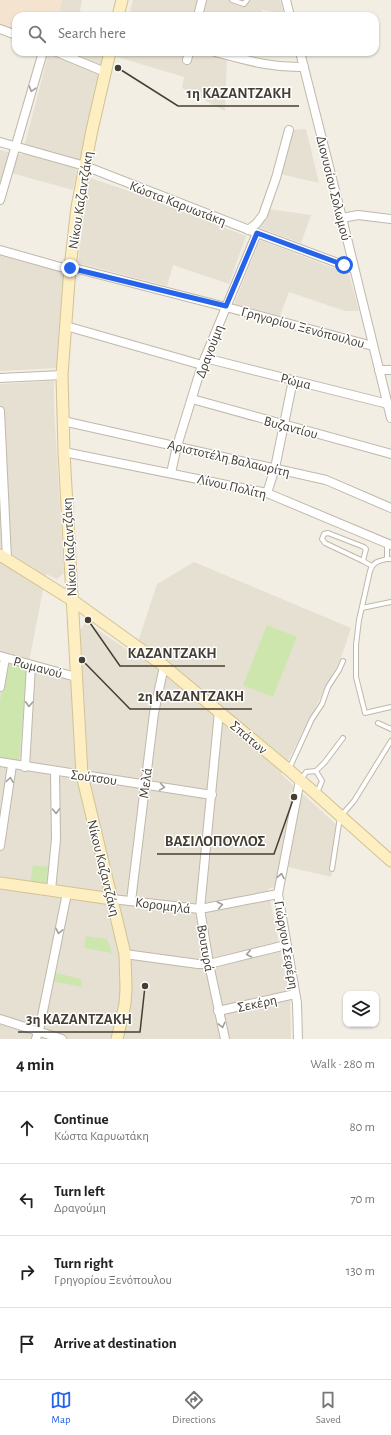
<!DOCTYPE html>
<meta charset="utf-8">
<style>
body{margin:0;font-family:"Alegreya Sans",sans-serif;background:#f6f6f6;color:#222}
.controls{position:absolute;right:12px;bottom:12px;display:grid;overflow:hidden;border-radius:8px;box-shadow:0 1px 3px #0004}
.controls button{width:36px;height:36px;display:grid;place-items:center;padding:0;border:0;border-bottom:1px solid #e0e0e0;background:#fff;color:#222;font:20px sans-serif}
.stop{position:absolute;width:12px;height:12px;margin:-9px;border:3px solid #2563eb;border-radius:50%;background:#fff}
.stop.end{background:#2563eb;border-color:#fff;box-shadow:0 1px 4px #0008}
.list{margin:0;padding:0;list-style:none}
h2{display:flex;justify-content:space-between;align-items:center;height:52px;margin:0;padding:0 16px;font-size:17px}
h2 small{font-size:13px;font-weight:400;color:#767676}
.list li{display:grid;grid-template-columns:26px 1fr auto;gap:12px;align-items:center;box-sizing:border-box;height:72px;padding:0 16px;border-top:1px solid #e0e0e0}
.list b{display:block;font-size:15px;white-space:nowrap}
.list p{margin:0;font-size:13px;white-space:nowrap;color:#767676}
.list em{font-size:13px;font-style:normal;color:#767676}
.icon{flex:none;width:22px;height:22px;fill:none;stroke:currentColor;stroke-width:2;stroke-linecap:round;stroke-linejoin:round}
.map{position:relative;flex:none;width:391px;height:1039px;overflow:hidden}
.search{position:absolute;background:#fff;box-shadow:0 1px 3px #0004;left:12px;right:12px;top:12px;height:44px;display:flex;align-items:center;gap:10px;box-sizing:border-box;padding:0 14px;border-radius:12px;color:#767676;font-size:15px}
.sheet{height:340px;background:#fff}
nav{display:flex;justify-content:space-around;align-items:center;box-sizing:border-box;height:56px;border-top:1px solid #e0e0e0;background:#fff;font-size:11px;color:#767676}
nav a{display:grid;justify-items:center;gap:2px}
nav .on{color:#2563eb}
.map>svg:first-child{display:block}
.residential{fill:#e6e0d2}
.commercial{fill:#f4e4cf}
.green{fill:#cde6ad}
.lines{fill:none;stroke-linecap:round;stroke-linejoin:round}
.lane-casing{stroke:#c0b8aa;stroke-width:6}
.street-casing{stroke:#c0b8aa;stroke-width:10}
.secondary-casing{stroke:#d2c294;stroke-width:13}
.lane{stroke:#fff;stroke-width:4}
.street{stroke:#fff;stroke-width:8}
.secondary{stroke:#feefc2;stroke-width:11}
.oneway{stroke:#a29e9a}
.route{stroke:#2563eb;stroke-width:5}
.labels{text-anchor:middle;stroke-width:3;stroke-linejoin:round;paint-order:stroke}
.street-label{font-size:14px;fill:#443e34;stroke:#fff}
.leader{fill:none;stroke:#443e34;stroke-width:1.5}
.callout-dot{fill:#443e34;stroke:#fff;stroke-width:1.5}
.callout-label{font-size:15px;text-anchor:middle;font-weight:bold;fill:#443e34;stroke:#fff;stroke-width:3;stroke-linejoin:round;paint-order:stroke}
</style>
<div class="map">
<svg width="391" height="1039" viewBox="0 0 391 1039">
<rect width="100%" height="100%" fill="#f2eee4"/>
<g class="residential">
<path d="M62,0H82L80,11L100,16H58Z"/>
<path d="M133,0H280L284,14L262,10L261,16H129Z"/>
<path d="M49,52H227L225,111L182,88L184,77L104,53L73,190L4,171L0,184V150L22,155Z"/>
<path d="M306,129L319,183L280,174L292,130Z"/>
<path d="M90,178L135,193L246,236L229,284L173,265L167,286L78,263L86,196Z"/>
<path d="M269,209L311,215L301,243L260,228Z"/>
<path d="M260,240L349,274L359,311H345L289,292L280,316L234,304Z"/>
<path d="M0,254L64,269L57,368L0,371Z"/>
<path d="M54,381V408L64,573L57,579L46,574L28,667L83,684L80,630L86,622L134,654L157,584L194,562L351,628L341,658L281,774L341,829L331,877L280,865L275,887L268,889L290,999L291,1039H0V384Z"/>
</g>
<path class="commercial" d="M0,0H62L58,16H16V30L0,24Z"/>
<g class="green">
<path d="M267,625L297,637L273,697L243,685Z"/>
<path d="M7,663L27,668L19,761L0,757V701Z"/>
<path d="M33,865L48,867L46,886L30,884Z"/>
<path d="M86,936L107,939L112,953L84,948Z"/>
<path d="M52,972L81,979L82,987L51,981Z"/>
</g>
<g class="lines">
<g class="lane-casing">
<g id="lane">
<path d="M232,0L244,4L247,0"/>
<path d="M387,544V559H391"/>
<path d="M387,559C378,561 373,562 370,571L359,620L356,645V677L365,713L391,707"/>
<path d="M363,561L325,543L322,539L324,534L328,533L364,547L366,549L363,561L372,566"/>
<path d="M362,608L391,602"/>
<path d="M378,723L391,729"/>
<path d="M289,769L312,719L322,704L328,687L339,670L343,661"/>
<path d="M316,771L325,762L343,738"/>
<path d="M301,780L306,772L316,771L322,781L317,793"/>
<path d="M332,869L340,817L354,801L391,741"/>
</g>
</g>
<g class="street-casing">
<g id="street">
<path d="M286,0L290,16"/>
<path d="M198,16L202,0"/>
<path d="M0,29L16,35"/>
<path d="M57,52L105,72"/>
<path d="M215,52C246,60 271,68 304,67"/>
<path d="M300,52L342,218L391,418"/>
<path d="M187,60L189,52"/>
<path d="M0,142L85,166L257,233L354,269"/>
<path d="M0,200L43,52"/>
<path d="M342,218L358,215L391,219"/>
<path d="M248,230L256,224L263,215L276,178L289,130"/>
<path d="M0,250L60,267L78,269L226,307L373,346"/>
<path d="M66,326L202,365"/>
<path d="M205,358L388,404"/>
<path d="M379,370H391"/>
<path d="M0,378L62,375"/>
<path d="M192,399L391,454"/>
<path d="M0,411L7,559"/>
<path d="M63,421L326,480L391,508"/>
<path d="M64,452L267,493L391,545"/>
<path d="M171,473L177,446L202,365L257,233"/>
<path d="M267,493L275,468L293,380"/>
<path d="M0,656L76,677"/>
<path d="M0,687L5,658"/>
<path d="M219,712L200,909L209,964L225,1039"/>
<path d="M0,762L212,795"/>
<path d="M25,767L31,665"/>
<path d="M0,846L12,765"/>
<path d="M51,890L56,839L55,772"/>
<path d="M112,899L200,909L278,894"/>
<path d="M131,901L154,713L164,666"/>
<path d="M125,954L198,964H209L286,945"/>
<path d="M218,1011L295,994"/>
<path d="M0,1019L62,1039"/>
<path d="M36,1039L40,1026L67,893"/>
<path d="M298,1039L297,1003L278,894L300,780"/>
</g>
</g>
<g class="secondary-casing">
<g id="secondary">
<path d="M118,16L122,0"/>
<path d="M110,52L92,130L77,207L70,268L62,375L64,452L82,775L125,954L126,989L125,1004L117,1039"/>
<path d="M0,555L72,600L164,666L289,770L391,861"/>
<path d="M0,883L112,899"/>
</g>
</g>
<use href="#lane" class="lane"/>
<use href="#street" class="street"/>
<use href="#secondary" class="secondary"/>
</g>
<defs><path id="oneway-chevron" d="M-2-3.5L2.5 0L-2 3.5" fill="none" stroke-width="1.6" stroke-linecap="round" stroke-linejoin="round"/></defs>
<g class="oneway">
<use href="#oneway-chevron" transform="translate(32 89) rotate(106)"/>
<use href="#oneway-chevron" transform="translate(29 704) rotate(93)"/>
<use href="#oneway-chevron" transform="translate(10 780) rotate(-82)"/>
<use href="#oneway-chevron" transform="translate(162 787) rotate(9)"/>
<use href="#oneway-chevron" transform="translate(56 811) rotate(89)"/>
<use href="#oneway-chevron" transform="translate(281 876) rotate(-79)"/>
<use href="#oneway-chevron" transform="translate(220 905) rotate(-11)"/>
<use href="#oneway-chevron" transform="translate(59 931) rotate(102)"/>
<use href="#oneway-chevron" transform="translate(249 954) rotate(167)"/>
<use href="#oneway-chevron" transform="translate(222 1025) rotate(76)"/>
</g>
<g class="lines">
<path class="route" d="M70,268L226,306L257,233L344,265"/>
</g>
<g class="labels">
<g class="street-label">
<text transform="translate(334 188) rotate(76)" y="5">Διονυσίου Σολωμού</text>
<text transform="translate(80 200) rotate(-81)" y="5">Νίκου Καζαντζάκη</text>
<text transform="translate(178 203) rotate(21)" y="5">Κώστα Καρυωτάκη</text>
<text transform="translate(303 327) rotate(15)" y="5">Γρηγορίου Ξενόπουλου</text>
<text transform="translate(209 351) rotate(-69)" y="5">Δραγούμη</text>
<text transform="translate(296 381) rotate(14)" y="5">Ρώμα</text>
<text transform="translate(291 427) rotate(15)" y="5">Βυζαντίου</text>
<text transform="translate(229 458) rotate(13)" y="5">Αριστοτέλη Βαλαωρίτη</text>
<text transform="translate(232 486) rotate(13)" y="5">Λίνου Πολίτη</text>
<text transform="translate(69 547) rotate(-93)" y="5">Νίκου Καζαντζάκη</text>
<text transform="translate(38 667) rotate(15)" y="5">Ρωμανού</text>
<text transform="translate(249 737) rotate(40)" y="5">Σπάτων</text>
<text transform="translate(94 777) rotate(8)" y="5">Σούτσου</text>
<text transform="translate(145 783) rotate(-83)" y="5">Μελά</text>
<text transform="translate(104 868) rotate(76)" y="5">Νίκου Καζαντζάκη</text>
<text transform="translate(163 905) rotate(7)" y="5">Κορομηλά</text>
<text transform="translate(287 945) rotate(80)" y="5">Γιώργου Σεφέρη</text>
<text transform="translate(206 948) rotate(80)" y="5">Βουτυρά</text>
<text transform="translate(257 1003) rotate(-12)" y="5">Σεκέρη</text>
</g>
</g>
<path class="leader" d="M118 68L178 106H299M88 620L120 666H225M82 660L130 709H252M294 797L274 854H157M145 986L140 1032H18"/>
<g class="callout-dot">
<circle cx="118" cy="68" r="4"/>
<circle cx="88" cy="620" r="4"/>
<circle cx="82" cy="660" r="4"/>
<circle cx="294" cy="797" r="4"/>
<circle cx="145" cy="986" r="4"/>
</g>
<g class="callout-label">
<text x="239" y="98">1η ΚΑΖΑΝΤΖΑΚΗ</text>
<text x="172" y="658">ΚΑΖΑΝΤΖΑΚΗ</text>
<text x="191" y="701">2η ΚΑΖΑΝΤΖΑΚΗ</text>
<text x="215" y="846">ΒΑΣΙΛΟΠΟΥΛΟΣ</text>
<text x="79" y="1024">3η ΚΑΖΑΝΤΖΑΚΗ</text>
</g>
</svg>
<div class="controls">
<button><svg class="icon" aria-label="layers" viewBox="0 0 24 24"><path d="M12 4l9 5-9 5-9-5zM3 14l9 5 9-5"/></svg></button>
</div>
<div class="stop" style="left:344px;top:265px"></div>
<div class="stop end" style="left:70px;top:268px"></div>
<div class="search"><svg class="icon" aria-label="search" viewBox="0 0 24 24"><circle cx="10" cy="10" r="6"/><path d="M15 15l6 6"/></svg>Search here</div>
</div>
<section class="sheet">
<h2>4 min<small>Walk · 280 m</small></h2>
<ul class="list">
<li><svg class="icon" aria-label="ahead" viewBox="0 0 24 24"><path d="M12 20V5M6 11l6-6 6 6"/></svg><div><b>Continue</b><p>Κώστα Καρυωτάκη</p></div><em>80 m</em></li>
<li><svg class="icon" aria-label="left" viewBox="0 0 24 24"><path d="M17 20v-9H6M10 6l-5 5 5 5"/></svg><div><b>Turn left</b><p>Δραγούμη</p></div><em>70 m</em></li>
<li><svg class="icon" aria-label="right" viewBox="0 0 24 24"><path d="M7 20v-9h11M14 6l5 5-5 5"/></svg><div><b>Turn right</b><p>Γρηγορίου Ξενόπουλου</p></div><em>130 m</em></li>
<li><svg class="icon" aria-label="arrive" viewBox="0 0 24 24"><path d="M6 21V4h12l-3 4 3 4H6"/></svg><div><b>Arrive at destination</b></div></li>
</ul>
</section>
<nav>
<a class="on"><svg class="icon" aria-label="map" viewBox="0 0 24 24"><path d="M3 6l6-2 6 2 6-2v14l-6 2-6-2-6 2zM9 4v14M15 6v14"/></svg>Map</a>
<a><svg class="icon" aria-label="directions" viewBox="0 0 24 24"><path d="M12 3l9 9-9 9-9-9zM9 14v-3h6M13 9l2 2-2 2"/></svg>Directions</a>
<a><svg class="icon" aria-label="saved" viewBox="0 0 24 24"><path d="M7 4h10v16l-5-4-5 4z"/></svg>Saved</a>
</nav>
